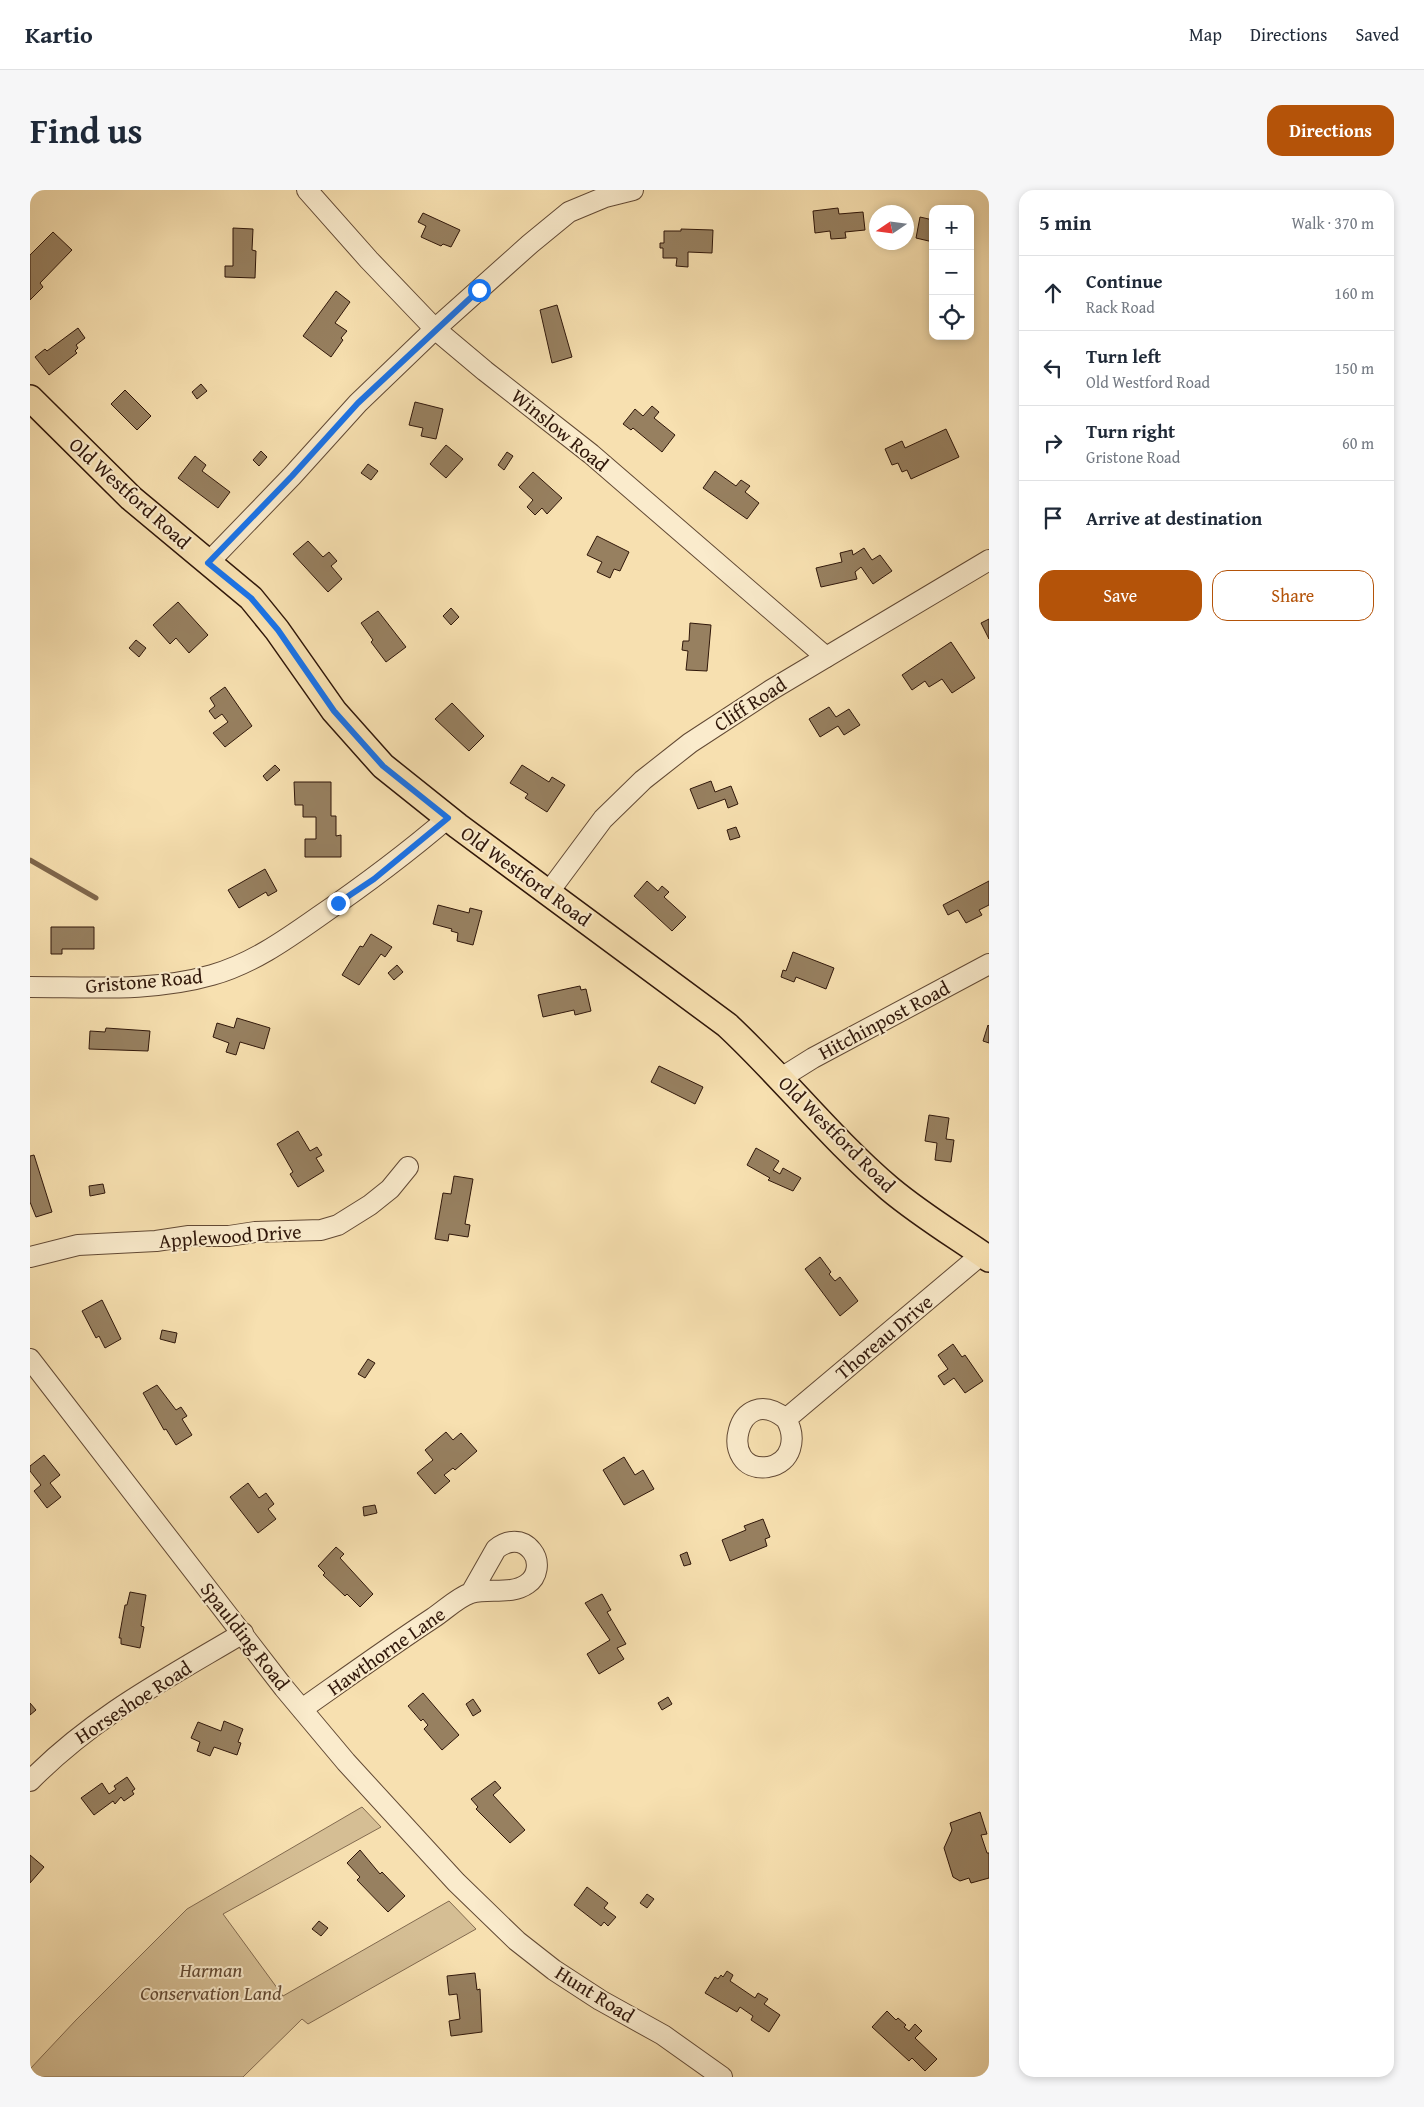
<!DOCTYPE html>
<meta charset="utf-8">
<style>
body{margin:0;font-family:"Gentium Book Plus",serif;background:#f6f6f7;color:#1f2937}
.controls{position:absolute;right:15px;top:15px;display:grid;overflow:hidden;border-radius:10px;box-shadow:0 2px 8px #0003}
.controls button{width:45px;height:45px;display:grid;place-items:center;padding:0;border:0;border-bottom:1px solid #e0e1e3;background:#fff;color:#1f2937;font:25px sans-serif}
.compass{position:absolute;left:839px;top:15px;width:45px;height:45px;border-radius:50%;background:#fff;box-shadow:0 2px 8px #0003;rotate:257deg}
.stop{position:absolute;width:15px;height:15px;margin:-11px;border:4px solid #1a73e8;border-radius:50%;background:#fff}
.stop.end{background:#1a73e8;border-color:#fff;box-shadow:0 1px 5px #0008}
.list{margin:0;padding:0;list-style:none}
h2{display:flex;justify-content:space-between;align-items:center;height:65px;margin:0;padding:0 20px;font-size:21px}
h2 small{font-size:16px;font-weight:400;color:#747a83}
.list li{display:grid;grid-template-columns:32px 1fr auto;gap:15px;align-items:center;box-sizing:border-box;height:75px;padding:0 20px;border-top:1px solid #e0e1e3}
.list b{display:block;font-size:19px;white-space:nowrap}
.list p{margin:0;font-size:16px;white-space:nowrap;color:#747a83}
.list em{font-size:16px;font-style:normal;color:#747a83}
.actions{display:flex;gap:10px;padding:15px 20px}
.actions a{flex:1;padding:11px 0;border:1px solid #b45309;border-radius:15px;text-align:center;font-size:18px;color:#b45309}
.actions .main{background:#b45309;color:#fff}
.icon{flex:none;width:28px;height:28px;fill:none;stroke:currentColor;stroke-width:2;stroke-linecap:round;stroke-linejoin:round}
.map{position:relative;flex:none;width:959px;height:1887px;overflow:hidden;border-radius:15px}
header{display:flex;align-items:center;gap:30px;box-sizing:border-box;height:70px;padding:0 25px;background:#fff;border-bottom:1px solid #e0e1e3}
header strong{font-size:24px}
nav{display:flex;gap:28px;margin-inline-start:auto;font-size:18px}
.intro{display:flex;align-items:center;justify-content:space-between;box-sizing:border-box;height:120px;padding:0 30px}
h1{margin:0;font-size:35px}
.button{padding:12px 22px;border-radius:15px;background:#b45309;color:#fff;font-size:18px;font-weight:700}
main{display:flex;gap:30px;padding:0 30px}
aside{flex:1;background:#fff;border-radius:15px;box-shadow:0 2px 8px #0003}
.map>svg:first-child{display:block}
.green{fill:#d5be94;stroke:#826a4f}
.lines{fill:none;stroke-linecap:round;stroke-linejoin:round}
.stream{stroke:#7f674c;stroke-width:5}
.building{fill:#978060;stroke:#30170a}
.minor-casing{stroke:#624934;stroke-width:22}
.major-casing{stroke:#30170a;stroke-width:28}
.minor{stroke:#faebcc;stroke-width:20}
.major{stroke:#f7e0b0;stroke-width:25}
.route{stroke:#1a73e8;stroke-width:6}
.labels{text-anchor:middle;stroke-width:4;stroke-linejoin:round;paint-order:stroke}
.street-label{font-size:20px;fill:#30170a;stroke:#faebcc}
.park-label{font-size:20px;font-style:italic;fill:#624933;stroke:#faebcc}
</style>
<header>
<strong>Kartio</strong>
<nav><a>Map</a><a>Directions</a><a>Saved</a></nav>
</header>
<div class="intro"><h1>Find us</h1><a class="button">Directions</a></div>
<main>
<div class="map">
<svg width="959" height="1887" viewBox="0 0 959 1887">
<rect width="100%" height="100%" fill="#f7e0b0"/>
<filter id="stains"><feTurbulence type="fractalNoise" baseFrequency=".004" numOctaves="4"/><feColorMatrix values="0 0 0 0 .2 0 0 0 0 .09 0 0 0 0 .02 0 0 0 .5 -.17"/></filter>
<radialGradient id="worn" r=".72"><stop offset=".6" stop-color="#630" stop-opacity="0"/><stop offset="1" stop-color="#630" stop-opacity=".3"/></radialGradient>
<path class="green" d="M332,1617L351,1637L193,1724L253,1806L419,1711L446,1739L278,1834L272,1829L213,1887H0V1879L46,1830L157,1719Z"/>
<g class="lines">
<path class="stream" d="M0,670L66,708"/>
</g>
<g class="building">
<path d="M808,18L809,24L833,22L835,40L815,42L816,48L801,49L800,41L785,43L783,21Z"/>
<path d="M393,23L430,40L421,57L413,54L411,56L391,47L396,36L388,32Z"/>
<path d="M890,27L903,30V52L886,48Z"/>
<path d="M203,38L223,39L222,60L226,61L225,88L195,87V76H203Z"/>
<path d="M651,39L683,40L682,63L658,62V77L646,76L647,68H633V58H630V53H634V41H651Z"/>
<path d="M23,42L42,60L10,93L13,97L0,110V65Z"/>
<path d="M306,101L320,112L305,133L317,141L311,148L313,150L301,167L273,146Z"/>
<path d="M527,115L542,167L522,173L510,120Z"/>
<path d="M48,138L55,148L46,155L48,158L45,161L47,163L19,185L5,167L15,159L17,161Z"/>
<path d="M171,194L177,201L167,209L162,202Z"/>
<path d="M95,200L121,226L107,240L81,214Z"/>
<path d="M385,212L413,219L406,249L391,246L393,238L379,235Z"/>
<path d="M622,216L629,222L624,228L645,245L632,262L603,238L601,240L593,234L605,219L613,226Z"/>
<path d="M916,239L929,267L881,289L877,280L872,282L868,273L862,275L855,259L872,251L875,258Z"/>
<path d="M416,255L433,269L416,288L400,274Z"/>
<path d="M231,261L237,267L229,276L223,270Z"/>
<path d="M477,262L483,266L474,280L468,275Z"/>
<path d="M165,266L176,275L172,281L200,302L188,318L148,288Z"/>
<path d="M338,274L348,281L341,290L331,283Z"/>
<path d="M685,281L706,296L711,290L720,296L715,302L729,313L717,329L673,298Z"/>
<path d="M503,282L532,308L517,324L512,318L505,325L497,317L503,310L489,297Z"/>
<path d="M567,346L599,362L590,381L584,379L580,388L567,382L572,372L557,365Z"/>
<path d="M278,351L293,367L299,362L307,371L301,376L312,389L298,402L263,364Z"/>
<path d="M834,358L842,370L850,365L862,381L843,394L831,377L825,382L827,389L791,397L786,378L812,372L810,363L822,360L823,365Z"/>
<path d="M148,412L178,445L159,463L146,448L140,454L123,435Z"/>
<path d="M421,418L429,427L421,435L413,426Z"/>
<path d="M348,421L376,457L356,472L341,452L343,450L331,433Z"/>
<path d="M959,429V449L951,433Z"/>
<path d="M660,433L681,435L677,481L656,480L658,461L652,460L653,451H659Z"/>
<path d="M106,450L116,458L109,467L99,458Z"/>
<path d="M921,452L945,488L922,503L912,489L899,497L895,491L882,500L872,485Z"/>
<path d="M195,497L222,536L195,557L183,543L198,532L192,524L185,529L179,521L185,516L180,508Z"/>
<path d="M422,513L454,546L439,561L405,529Z"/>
<path d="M799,517L806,527L819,519L830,535L814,545L808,536L790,547L779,529Z"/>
<path d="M245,575L250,580L237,591L233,586Z"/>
<path d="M492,575L519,592L522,587L535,595L517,622L495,608L498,604L480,593Z"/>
<path d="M681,591L685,602L701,596L708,614L698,618L695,609L668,619L660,599Z"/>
<path d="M264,592H301V626H306V646L311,645V667H275V649H286V627H273V615H265Z"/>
<path d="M706,637L710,647L700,650L697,640Z"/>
<path d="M235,679L247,701L238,706L236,702L209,718L198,700Z"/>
<path d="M617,691L628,701L632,696L639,702L634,707L656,727L642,741L604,706Z"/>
<path d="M959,691V715L949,720L952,725L936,733L928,720L918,725L913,715Z"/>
<path d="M408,715L439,723L440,718L452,721L443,755L427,751L428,743L421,741L422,739L403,734Z"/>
<path d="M21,737H64V759H32V764H21Z"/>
<path d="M341,744L362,757L355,767L351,764L329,795L312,785L330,756L333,757Z"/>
<path d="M763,762L804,778L796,799L766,787L764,792L751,787L753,780L756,781Z"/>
<path d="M367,775L373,782L364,790L358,783Z"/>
<path d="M550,796L551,800L556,799L561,821L545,825L544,820L513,827L508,805Z"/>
<path d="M207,828L240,838L234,859L210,852L206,865L196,862L199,853L183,847L187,833L204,838Z"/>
<path d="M958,835L959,836V853L953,851Z"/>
<path d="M76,838L120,841L118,861L59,859L60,841L75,842Z"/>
<path d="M629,876L673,897L665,914L621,892Z"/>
<path d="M899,925L919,928L916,949L924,950L921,972L905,970L907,953L895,951Z"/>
<path d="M268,941L280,961L287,957L292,965L286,968L294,981L268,997L260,984L263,982L247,954Z"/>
<path d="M726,958L749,971L743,980L750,984L753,978L771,988L763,1001L738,990L740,988L717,975Z"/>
<path d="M4,965L22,1022L6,1027L0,1012V966Z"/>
<path d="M424,986L443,989L435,1034L440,1035L438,1047L419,1044L418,1051L405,1049L413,1003L421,1004Z"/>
<path d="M73,994L75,1003L60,1006L59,996Z"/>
<path d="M790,1067L801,1082L799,1084L805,1091L810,1087L828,1111L810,1126L775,1079Z"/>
<path d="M72,1110L91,1149L75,1158L69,1146L66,1148L52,1121Z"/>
<path d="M132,1140L147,1143L145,1153L130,1149Z"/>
<path d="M923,1154L932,1167L935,1165L953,1191L935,1203L924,1188L914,1195L908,1186L918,1179L908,1165Z"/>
<path d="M338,1169L345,1173L335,1188L328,1184Z"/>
<path d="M127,1195L146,1220L151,1217L157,1226L152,1229L162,1245L146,1255L136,1239L134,1240L113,1203Z"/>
<path d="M416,1242L423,1250L431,1243L447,1261L425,1280L423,1278L414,1285L420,1291L405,1304L387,1283L403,1270L395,1260Z"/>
<path d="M14,1265L30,1285L20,1293L31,1307L17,1318L4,1301L11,1295L0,1281V1276Z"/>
<path d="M594,1267L605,1285L613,1280L624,1299L594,1315L573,1280Z"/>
<path d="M218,1293L229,1308L236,1303L244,1314L238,1319L246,1329L228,1343L200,1307Z"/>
<path d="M345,1315L347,1323L334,1326L333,1317Z"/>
<path d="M733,1329L740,1347L735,1349L737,1356L700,1371L692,1350L716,1340L714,1336Z"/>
<path d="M306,1357L314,1364L310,1368L343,1404L330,1417L317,1404L315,1406L293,1385L295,1383L288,1376Z"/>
<path d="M657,1362L661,1374L654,1376L650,1365Z"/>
<path d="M100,1402L116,1405L111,1436L114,1437L110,1458L91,1454V1448H89L95,1415H97Z"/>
<path d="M572,1404L581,1420L577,1422L596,1454L587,1458L594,1469L569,1484L557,1464L580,1450L555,1413Z"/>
<path d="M393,1503L429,1545L412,1560L394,1539L398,1535L393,1529L391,1531L378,1516Z"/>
<path d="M638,1507L642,1514L632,1520L628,1513Z"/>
<path d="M443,1509L451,1521L443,1526L436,1514Z"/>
<path d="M0,1513L6,1520L0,1525Z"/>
<path d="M194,1531L213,1539L208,1552L211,1553L207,1565L184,1557L180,1566L167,1561L170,1552L161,1548L168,1532L191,1541Z"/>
<path d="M97,1587L105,1599L102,1601L104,1604L94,1611L91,1607L85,1614L83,1611L64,1625L51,1608L72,1593L79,1604L86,1599L84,1596Z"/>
<path d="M465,1591L471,1598L463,1605L495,1640L480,1653L446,1619L448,1617L441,1609Z"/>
<path d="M950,1622L957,1644L951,1645L957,1663H959V1688L941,1693L939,1688L930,1691L923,1687L914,1658L922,1640L920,1633Z"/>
<path d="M330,1660L350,1684L352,1682L375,1706L358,1722L327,1690L330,1687L317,1673Z"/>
<path d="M0,1665L14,1677L0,1693Z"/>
<path d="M557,1697L578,1713L574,1718L586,1727L578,1736L574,1732L571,1736L544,1715Z"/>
<path d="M617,1704L624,1709L617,1718L610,1713Z"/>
<path d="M289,1731L298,1738L291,1746L282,1739Z"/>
<path d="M697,1781L703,1785L700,1791L725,1808L728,1803L738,1809L734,1814L750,1825L739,1842L721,1830L723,1826L710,1817L707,1822L675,1803L685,1787L688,1789L691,1785L693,1787Z"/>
<path d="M445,1783L447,1800L450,1799L452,1842L421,1846L419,1831L430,1829L427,1804L419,1805L417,1786Z"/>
<path d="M857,1821L866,1830L868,1828L876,1835L874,1837L879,1841L885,1834L892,1841L885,1848L907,1869L895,1881L882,1868L879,1871L842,1837Z"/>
</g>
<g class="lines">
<g class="minor-casing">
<g id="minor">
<path d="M277,0L339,70L405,139L455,181L561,264L796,467"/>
<path d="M178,373L262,286L328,213L405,139L500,54L539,22L575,7L603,0"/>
<path d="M518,703L573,629L613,590L660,553L741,500L959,370"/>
<path d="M0,797C60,797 123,802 182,785C221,774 254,751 288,727C333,696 376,664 418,628"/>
<path d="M751,888L783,868L959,774"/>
<path d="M0,1067L48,1055L126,1051L159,1046H199L225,1042L291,1040L308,1035L340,1015L360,999L378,977"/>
<path d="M0,1169L254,1498L316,1572L426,1692L487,1751L524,1780L570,1810L633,1845L692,1887"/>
<path d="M756,1229C767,1248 762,1273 738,1277C686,1284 706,1189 756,1229L952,1064"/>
<path d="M272,1519C316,1488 359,1457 403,1428C414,1421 428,1407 441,1403C458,1398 482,1405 497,1394C508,1387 510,1371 502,1361C492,1348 477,1350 466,1359L441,1403"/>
<path d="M0,1591C64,1526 136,1489 213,1443"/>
</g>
</g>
<g class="major-casing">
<path id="major" d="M0,208L101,308L221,408L247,440L304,521L353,576L428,636L697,835C753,887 801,949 860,999C891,1025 926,1046 959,1069"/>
</g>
<use href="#minor" class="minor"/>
<use href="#major" class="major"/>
</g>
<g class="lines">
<path class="route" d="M308,713L344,689L418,628L353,576L304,521L248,440L221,408L178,373L262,286L328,213L449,100"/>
</g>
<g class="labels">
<g class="street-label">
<text transform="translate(530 240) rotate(39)" y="7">Winslow Road</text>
<text transform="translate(100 303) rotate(42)" y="7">Old Westford Road</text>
<text transform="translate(720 514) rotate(-33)" y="7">Cliff Road</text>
<text transform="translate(496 686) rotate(36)" y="7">Old Westford Road</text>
<text transform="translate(114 791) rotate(-5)" y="7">Gristone Road</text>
<text transform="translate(854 830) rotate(-28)" y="7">Hitchinpost Road</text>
<text transform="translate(807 944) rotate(45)" y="7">Old Westford Road</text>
<text transform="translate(200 1046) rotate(-4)" y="7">Applewood Drive</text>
<text transform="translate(854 1147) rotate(-40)" y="7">Thoreau Drive</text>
<text transform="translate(215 1446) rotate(52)" y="7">Spaulding Road</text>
<text transform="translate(356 1461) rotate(-35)" y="7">Hawthorne Lane</text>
<text transform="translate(103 1512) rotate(-33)" y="7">Horseshoe Road</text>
<text transform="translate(565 1804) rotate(32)" y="7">Hunt Road</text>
</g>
<g class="park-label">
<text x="181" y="1787">Harman<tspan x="181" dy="23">Conservation Land</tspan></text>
</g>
</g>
<rect width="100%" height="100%" filter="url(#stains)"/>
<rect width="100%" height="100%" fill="url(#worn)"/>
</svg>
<div class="controls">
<button>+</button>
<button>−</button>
<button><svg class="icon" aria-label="locate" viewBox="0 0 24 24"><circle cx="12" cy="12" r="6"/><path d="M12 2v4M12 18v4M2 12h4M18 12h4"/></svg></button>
</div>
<svg class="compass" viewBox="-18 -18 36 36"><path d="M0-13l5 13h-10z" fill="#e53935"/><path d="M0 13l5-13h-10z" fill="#747a83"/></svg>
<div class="stop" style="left:449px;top:100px"></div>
<div class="stop end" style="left:308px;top:713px"></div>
</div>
<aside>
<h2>5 min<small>Walk · 370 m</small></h2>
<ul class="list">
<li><svg class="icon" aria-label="ahead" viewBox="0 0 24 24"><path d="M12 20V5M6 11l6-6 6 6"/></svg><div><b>Continue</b><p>Rack Road</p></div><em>160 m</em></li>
<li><svg class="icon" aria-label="left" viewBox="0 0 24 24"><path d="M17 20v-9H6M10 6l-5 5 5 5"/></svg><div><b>Turn left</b><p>Old Westford Road</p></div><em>150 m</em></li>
<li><svg class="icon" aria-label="right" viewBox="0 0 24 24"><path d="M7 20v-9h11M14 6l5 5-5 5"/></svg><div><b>Turn right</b><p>Gristone Road</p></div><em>60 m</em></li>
<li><svg class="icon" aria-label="arrive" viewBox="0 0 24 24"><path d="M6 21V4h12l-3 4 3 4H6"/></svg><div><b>Arrive at destination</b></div></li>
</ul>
<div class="actions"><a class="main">Save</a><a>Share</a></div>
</aside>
</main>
